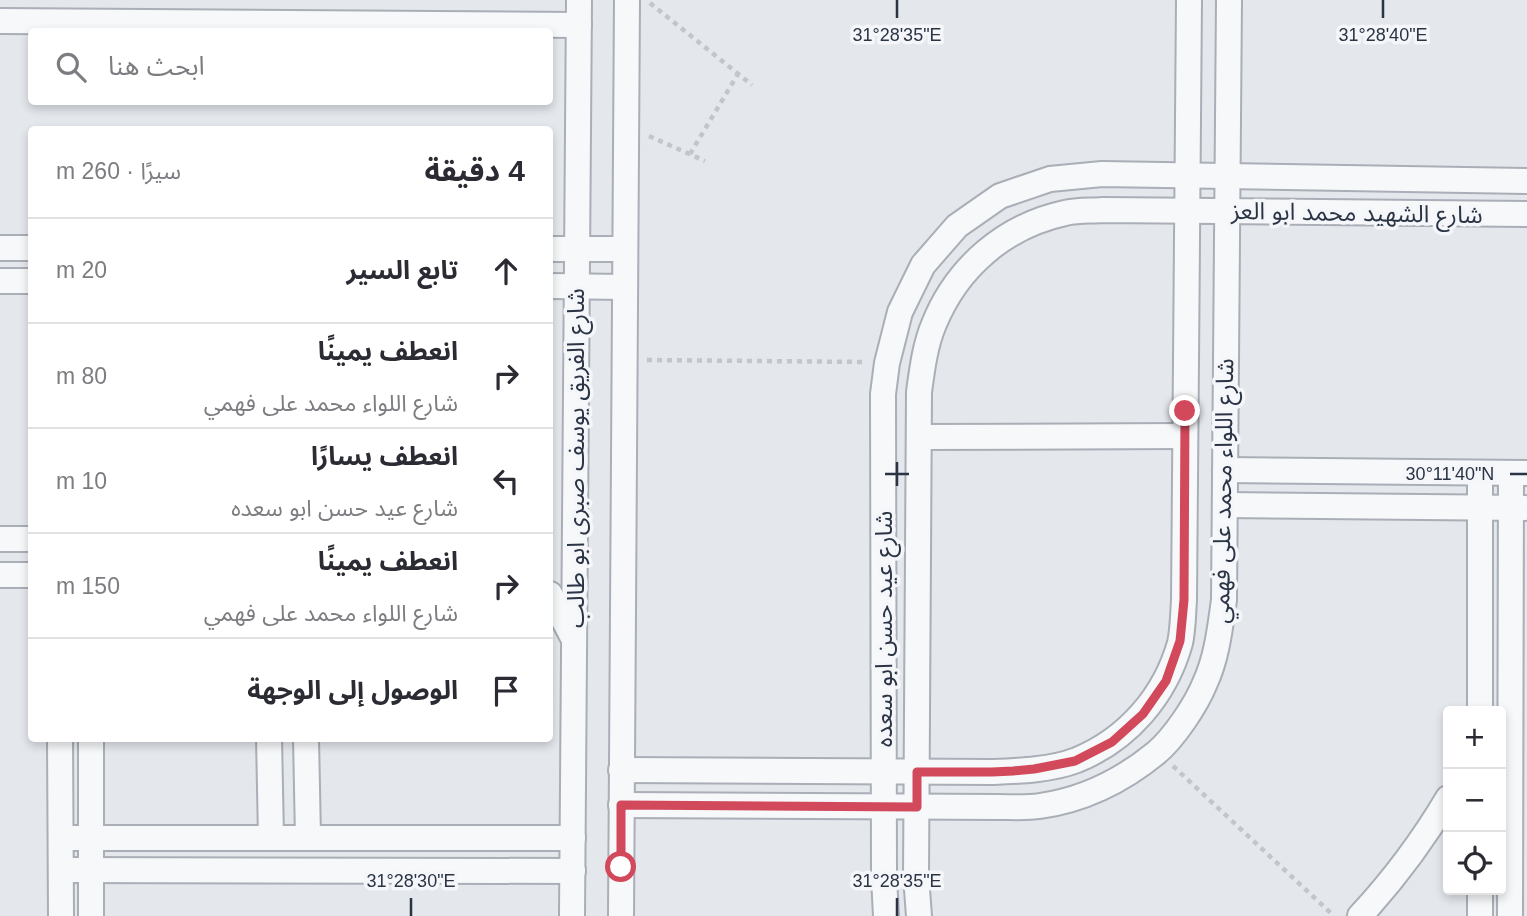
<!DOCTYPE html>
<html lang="ar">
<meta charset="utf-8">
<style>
body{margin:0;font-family:Helvetica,"Noto Sans Arabic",sans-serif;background:#f7f7f7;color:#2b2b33;direction:rtl}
.controls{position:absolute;right:21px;bottom:21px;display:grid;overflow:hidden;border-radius:7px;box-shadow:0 4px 10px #0003}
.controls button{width:63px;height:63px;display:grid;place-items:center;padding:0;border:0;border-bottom:2px solid #e1e1e2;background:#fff;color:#2b2b33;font:35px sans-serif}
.stop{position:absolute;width:21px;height:21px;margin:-16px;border:5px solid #d1495b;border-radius:50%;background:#fff}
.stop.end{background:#d1495b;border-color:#fff;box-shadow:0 2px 7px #0008}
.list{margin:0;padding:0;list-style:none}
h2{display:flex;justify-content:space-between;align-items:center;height:91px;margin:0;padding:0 28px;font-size:30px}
h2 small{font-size:23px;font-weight:400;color:#7c7c81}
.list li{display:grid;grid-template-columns:46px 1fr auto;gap:21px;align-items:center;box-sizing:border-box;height:105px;padding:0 28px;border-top:2px solid #e1e1e2}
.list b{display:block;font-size:26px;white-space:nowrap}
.list p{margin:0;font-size:23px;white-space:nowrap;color:#7c7c81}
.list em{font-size:23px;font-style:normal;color:#7c7c81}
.icon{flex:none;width:38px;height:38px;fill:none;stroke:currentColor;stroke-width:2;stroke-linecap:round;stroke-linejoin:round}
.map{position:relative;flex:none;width:1527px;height:916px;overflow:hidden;direction:ltr}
.search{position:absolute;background:#fff;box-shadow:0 4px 10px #0003;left:28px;top:28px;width:525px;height:77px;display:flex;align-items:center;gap:18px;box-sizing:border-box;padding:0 24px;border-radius:7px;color:#7c7c81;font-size:26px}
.panel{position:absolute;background:#fff;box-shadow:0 4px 10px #0003;left:28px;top:126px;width:525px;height:616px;border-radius:7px;direction:rtl}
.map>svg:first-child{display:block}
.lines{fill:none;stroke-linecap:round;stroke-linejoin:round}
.street-casing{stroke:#a9aeb7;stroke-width:28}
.path{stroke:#c2c5cb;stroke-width:4.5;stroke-dasharray:5 5;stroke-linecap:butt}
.street{stroke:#f7f8fa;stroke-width:24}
.route{stroke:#d1495b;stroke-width:9}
.ticks{fill:none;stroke:#2b3445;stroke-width:2.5}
.labels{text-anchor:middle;stroke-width:7;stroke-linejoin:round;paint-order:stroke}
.street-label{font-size:24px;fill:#2b3445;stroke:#f4f6f9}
.ticks-label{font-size:18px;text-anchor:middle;fill:#2b3445;stroke:#f4f6f9;stroke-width:7;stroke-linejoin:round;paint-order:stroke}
</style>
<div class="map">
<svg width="1527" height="916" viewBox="0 0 1527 916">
<rect width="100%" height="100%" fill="#e4e7ec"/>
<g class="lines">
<g class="street-casing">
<g id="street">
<path d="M0,21L579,25"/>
<path d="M0,248H32"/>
<path d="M550,249H625"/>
<path d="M0,281H32"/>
<path d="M550,286L625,287"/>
<path d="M919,437L1185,436"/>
<path d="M1225,470L1526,473"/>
<path d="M1480,473V711"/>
<path d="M1225,505L1525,508"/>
<path d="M0,539H32"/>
<path d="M0,575H32"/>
<path d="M550,594L572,636"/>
<path d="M60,738L61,916"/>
<path d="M269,738L271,838"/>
<path d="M306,738L308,838"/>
<path d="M621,770L992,772C1019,771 1051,770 1077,760C1128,739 1165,696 1180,643C1183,630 1183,614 1184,600L1189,0"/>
<path d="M621,805L998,807C1012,807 1027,808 1040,806C1083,800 1123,780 1156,753C1174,738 1196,705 1205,683C1217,657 1220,628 1224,600L1229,0"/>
<path d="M61,838H573"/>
<path d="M61,870L573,871"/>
<path d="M1480,890V916"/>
<path d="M91,916V738"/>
<path d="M572,916L579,0"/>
<path d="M621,916L627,0"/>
<path d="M886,916L884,877L883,394L887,363L900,312L923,265L957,226L1000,196L1050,179L1102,174L1527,181"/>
<path d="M919,916L916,876L919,392C922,370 925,345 934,324C957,267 1005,226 1065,213C1077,210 1091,211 1103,210L1527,214"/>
<path d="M1360,916C1395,878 1422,842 1448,798"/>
<path d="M1510,916L1511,473"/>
</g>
</g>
<g class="path">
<path d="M650,3L752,85"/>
<path d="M649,136L705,161"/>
<path d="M690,154L738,74"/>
<path d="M647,360L866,362"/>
<path d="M1173,766L1334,916"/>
</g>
<use href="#street" class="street"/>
</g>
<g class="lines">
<path class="route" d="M621,867V805L917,807V772H992L1013,771L1034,769L1075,761L1112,742L1143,714L1166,681L1180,641L1184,600L1185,411"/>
</g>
<path class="ticks" d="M897,0V18M1383,0V18M897,462V486M885,474H909M1510,474H1527M411,898V916M897,898V916"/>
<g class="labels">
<g class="street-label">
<text transform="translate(1357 213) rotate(1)" y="8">شارع الشهيد محمد ابو العز</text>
<text transform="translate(576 458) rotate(-90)" y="8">شارع الفريق يوسف صبرى ابو طالب</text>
<text transform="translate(1223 491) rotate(-89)" y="8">شارع اللواء محمد على فهمي</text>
<text transform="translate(884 629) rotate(-90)" y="8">شارع عيد حسن ابو سعده</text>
</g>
</g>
<g class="ticks-label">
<text x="897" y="41">31°28'35"E</text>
<text x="1383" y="41">31°28'40"E</text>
<text x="1450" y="480">30°11'40"N</text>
<text x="411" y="887">31°28'30"E</text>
<text x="897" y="887">31°28'35"E</text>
</g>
</svg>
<div class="controls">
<button>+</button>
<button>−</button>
<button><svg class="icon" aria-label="locate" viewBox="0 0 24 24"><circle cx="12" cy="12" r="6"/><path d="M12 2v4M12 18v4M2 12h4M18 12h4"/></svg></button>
</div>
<div class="stop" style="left:621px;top:867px"></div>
<div class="stop end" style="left:1185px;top:411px"></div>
<div class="search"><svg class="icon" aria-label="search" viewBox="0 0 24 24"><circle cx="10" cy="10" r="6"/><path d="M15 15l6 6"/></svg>ابحث هنا</div>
<section class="panel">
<h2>4 دقيقة<small>سيرًا · 260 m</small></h2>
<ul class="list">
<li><svg class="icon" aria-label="ahead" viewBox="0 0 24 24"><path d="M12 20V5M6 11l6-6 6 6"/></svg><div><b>تابع السير</b></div><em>20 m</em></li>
<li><svg class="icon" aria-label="right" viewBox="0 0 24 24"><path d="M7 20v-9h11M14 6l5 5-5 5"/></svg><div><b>انعطف يمينًا</b><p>شارع اللواء محمد على فهمي</p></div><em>80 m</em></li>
<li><svg class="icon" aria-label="left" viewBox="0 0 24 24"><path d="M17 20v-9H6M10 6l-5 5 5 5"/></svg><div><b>انعطف يسارًا</b><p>شارع عيد حسن ابو سعده</p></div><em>10 m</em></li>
<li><svg class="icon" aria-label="right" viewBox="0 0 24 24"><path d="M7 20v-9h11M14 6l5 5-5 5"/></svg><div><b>انعطف يمينًا</b><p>شارع اللواء محمد على فهمي</p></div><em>150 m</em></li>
<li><svg class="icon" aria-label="arrive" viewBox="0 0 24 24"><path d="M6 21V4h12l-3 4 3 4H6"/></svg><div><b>الوصول إلى الوجهة</b></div></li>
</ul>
</section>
</div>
